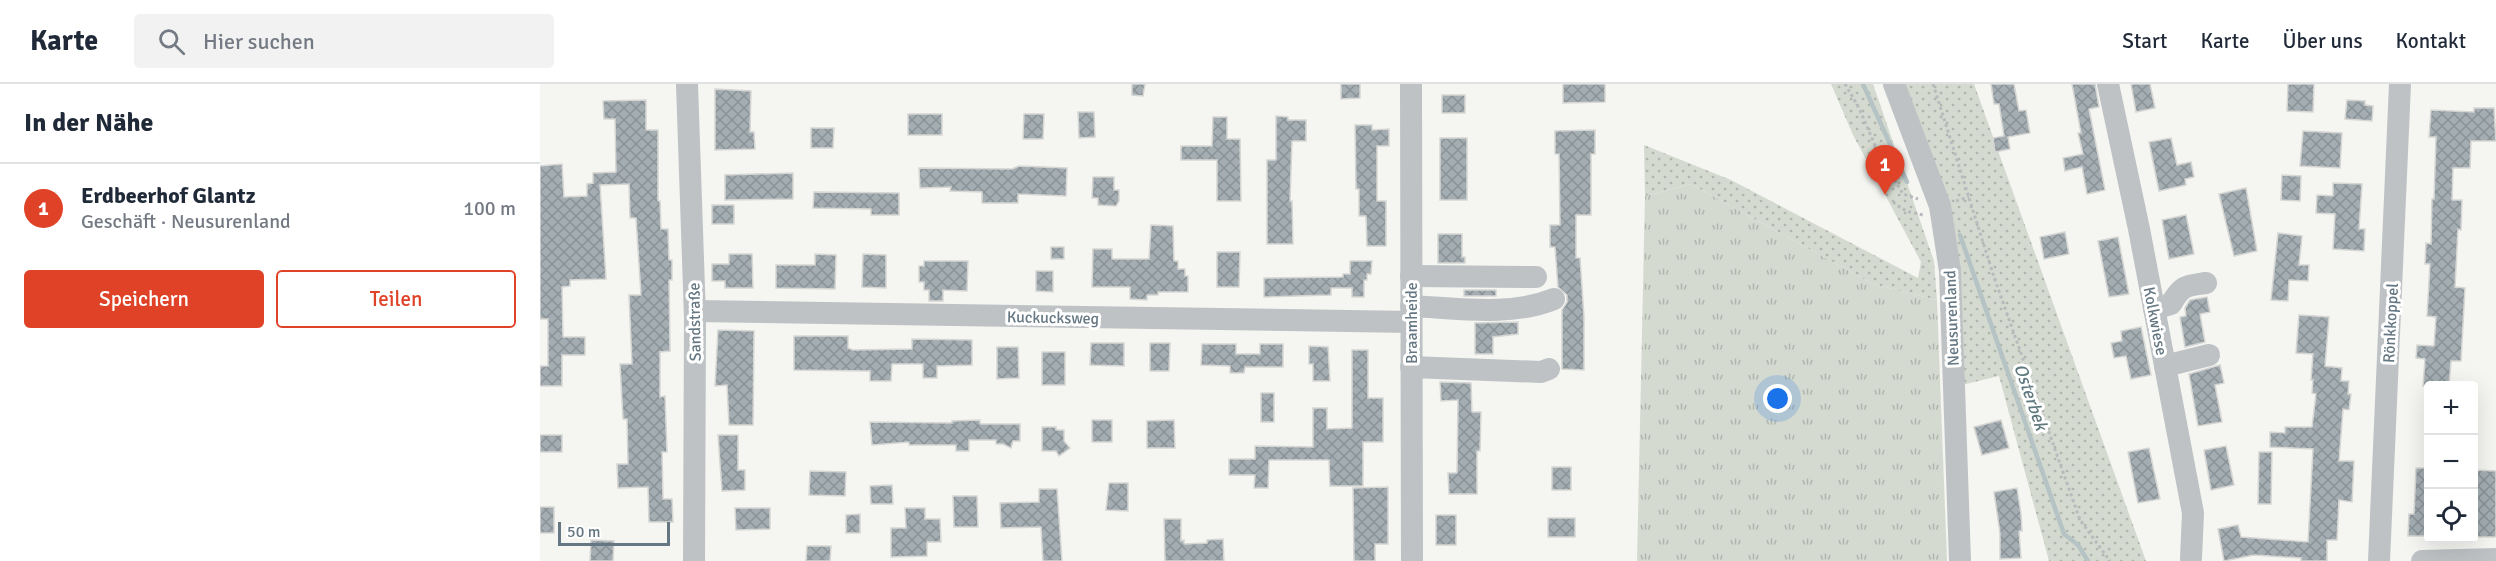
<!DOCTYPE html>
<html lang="de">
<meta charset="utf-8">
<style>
body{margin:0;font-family:Signika,sans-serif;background:#f2f2f3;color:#1f2937}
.controls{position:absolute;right:18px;bottom:18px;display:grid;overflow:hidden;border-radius:6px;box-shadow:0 6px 24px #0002}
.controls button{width:54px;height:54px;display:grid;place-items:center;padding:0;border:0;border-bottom:2px solid #e0e1e3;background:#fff;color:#1f2937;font:30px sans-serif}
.scale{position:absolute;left:18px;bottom:15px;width:112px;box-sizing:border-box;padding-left:6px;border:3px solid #647782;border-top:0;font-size:16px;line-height:21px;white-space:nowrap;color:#647782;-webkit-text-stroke:4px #fff;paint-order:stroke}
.you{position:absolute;left:1238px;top:315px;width:21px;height:21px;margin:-15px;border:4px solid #fff;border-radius:50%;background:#1a73e8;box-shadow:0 0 0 9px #1a73e833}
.badge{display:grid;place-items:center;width:39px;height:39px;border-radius:50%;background:#df4227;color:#fff;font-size:20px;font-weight:700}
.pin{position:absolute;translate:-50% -50px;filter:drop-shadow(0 2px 3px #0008)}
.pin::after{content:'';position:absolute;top:32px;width:21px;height:18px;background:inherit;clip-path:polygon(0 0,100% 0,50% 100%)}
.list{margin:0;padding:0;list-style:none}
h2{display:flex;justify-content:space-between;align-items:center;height:78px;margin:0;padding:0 24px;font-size:26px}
h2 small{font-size:20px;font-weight:400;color:#747a83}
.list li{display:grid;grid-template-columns:39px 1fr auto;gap:18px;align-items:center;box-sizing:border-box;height:90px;padding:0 24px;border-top:2px solid #e0e1e3}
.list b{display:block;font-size:22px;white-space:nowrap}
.list p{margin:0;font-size:20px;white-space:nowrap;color:#747a83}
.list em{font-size:20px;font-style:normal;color:#747a83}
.actions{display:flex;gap:12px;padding:18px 24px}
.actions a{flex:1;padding:14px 0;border:2px solid #df4227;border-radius:6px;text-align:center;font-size:21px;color:#df4227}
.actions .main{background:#df4227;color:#fff}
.icon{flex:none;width:33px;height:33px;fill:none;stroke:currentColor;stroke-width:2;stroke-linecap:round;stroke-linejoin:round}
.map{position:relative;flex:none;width:1956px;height:477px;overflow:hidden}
header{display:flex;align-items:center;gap:36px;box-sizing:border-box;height:84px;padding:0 30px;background:#fff;border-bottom:2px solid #e0e1e3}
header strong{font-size:28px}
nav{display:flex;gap:33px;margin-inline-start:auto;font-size:21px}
.search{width:420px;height:54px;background:#f2f2f3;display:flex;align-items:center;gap:15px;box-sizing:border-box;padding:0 21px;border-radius:6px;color:#747a83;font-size:22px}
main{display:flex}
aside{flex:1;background:#fff}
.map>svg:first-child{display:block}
.grass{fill:url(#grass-tufts)}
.park{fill:url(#park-dots)}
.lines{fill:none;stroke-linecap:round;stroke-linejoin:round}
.stream{stroke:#b5c3c5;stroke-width:4.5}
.building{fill:url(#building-cross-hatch);stroke:#d6d6d4;stroke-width:1.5}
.path{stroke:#b8bbbd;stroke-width:3;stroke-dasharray:3 3;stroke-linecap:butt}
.minor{stroke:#bec2c5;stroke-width:22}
.labels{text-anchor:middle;stroke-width:6;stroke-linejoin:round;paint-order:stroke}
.street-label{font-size:16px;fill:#647782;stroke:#fff}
.water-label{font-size:18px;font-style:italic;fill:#60797f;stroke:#fff}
</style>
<header>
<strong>Karte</strong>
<div class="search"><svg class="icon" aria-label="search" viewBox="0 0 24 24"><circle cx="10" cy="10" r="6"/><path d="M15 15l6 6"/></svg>Hier suchen</div>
<nav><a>Start</a><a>Karte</a><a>Über uns</a><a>Kontakt</a></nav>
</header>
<main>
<aside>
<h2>In der Nähe<small></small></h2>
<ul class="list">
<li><span class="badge">1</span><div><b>Erdbeerhof Glantz</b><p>Geschäft · Neusurenland</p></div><em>100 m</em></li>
</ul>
<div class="actions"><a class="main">Speichern</a><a>Teilen</a></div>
</aside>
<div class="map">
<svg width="1956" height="477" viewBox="0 0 1956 477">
<defs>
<pattern id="grass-tufts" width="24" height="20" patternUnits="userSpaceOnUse" patternTransform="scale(1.5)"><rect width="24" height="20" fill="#d5dad0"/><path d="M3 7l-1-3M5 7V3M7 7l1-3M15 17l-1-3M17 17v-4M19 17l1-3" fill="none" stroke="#b0b6ae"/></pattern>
<pattern id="park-dots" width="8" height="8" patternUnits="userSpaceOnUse" patternTransform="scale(1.5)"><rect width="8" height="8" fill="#d5dad0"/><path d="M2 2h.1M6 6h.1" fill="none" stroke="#b0b6ae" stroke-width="1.8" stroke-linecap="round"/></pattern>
<pattern id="building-cross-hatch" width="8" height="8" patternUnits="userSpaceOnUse" patternTransform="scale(1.5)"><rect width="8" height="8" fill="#a4aeb2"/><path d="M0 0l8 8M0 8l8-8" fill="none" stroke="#899296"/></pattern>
</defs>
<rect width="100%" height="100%" fill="#f5f5f1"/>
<path class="grass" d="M1151,100L1333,200L1397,216L1407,477H1097L1105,112Z"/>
<g class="park">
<path d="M1291,0H1333L1394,177L1397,216L1333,200L1151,100L1105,112L1104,61L1191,96L1378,194L1381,178L1313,51Z"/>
<path d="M1363,0H1434L1606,477H1509L1459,292L1422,301L1420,247Z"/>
</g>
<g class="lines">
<g class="stream">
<path d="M1323,0L1367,98"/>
<path d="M1420,151L1524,450L1538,461L1548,477"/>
</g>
</g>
<g class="building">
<path d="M592,0H605L603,12L592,11Z"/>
<path d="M801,0H820V14L801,15Z"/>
<path d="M1023,0H1065V18L1023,19Z"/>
<path d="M1451,0H1474L1479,27L1486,26L1490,49L1468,53L1470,65L1455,68L1453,54L1464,52L1459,20H1454Z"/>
<path d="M1532,0H1555L1559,23L1549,25L1565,106L1547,110L1542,83L1525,87L1523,74L1543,70L1538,49H1541Z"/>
<path d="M1591,0H1610L1615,24L1596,28Z"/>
<path d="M1748,0H1774L1773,28L1747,27Z"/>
<path d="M175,5L211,7L210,48H214L215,65L175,66Z"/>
<rect x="902" y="11" width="23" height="18"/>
<path d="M106,16V46H118V117H120L121,145H128L129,176H132V196H129L130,267L120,268V313L125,312L127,368H122L123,415H132L133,438H109L108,403L78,404L77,380H88L87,335H83L80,280H92L89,211H101L96,134H90L89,100L60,101L66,195L30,196V202L22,203L23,253H45V271H22V302H0V282H8V235H0V82L22,80L24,113L47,112V100L53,99V89L76,88L75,35H64L63,17Z"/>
<path d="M1807,16L1825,17V21L1833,22L1832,37L1805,35Z"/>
<path d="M1934,24H1954L1956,57H1931L1930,84H1913L1912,116H1922L1921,146L1918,145L1915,203L1925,204L1921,277H1911L1909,302H1883L1885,275L1876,274L1877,261L1894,262L1896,233L1887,232L1890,180H1885L1886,159L1891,160L1892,115H1894L1896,53H1889L1891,26L1934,28Z"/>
<path d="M538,28H554L555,53L539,54Z"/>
<rect x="368" y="30" width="34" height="21"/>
<path d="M484,30H504L503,55H483Z"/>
<path d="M736,32L748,33V36H766V57H752L750,117H752L753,160H727V76H736Z"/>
<path d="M673,33H687V55H700L701,117H677V76H641V62H672Z"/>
<path d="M815,41H832V46L849,45V62H837V117H846V162H827L826,132H819V105H816Z"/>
<path d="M271,44H294L293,64H271Z"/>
<path d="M1055,46V70H1051V131H1036V174H1040L1044,233V286L1022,285V226L1027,218V211L1018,203L1015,163H1010V141H1020L1019,70H1015V47Z"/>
<path d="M1763,47L1802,49L1800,84L1760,82Z"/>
<rect x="900" y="54" width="27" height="62"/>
<path d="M1631,54L1637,81L1651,78L1654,93L1645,95L1646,101L1619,107L1609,58Z"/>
<path d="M479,82L527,84L526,112L478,110V119H442V108L410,107L411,103L380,104L379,84L472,85Z"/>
<path d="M253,89V115L185,116V91Z"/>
<path d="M1742,91L1761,92L1760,117L1741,116Z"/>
<path d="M553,93H574V106H579V117L576,122L558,121V114H552Z"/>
<path d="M1793,99L1822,100L1819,145H1825L1824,167L1793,165L1795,130L1776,129L1777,111L1793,112Z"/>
<path d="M1706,104L1717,167L1694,172L1679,110Z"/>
<path d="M274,108L359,109V131H331V125L273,124Z"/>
<rect x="172" y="121" width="22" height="19"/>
<path d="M1646,131L1654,170L1629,175L1622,136Z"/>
<path d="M611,141L633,142L634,177H638V185H645V192H648V208H618V211H607V216L590,215V203H552L553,165H572V175H609Z"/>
<path d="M1525,148L1529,170L1504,175L1500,153Z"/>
<path d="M1738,149L1762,152L1759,181H1769L1768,197L1749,196L1748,217L1731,216Z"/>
<path d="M898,150H922V173H925V179H898Z"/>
<path d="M1578,153L1589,210L1569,213L1558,157Z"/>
<rect x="511" y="163" width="13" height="12"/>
<path d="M677,168H700L699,203H677Z"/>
<path d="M189,170H212L213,204H185V197H172V180H189Z"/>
<path d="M275,170L296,171L295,205L236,204V181H275Z"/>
<path d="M323,170L346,171V204L322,203Z"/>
<path d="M384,177H428L427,207L403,206V217H389V206H384V198H379V182H384Z"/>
<path d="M810,177H832L831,190H827V196H824V213H812V204H791V211L724,213V194L803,193V190H810Z"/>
<path d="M496,187H513V208L496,207Z"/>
<rect x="924" y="206" width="32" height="6"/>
<path d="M1667,213L1670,228L1660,230L1665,258L1645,263L1640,233L1646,232L1645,224L1650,216Z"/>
<path d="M1759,231L1789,233L1785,282L1802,284L1801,297H1809L1808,310H1811L1809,326L1803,325L1799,377H1814L1812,418L1799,416L1797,456H1787V477H1761V474L1714,471L1684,477L1678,445L1698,441L1701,453L1768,458L1773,365L1730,363V348L1745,349V343H1772L1776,310L1772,309L1773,296H1771L1773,270L1756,269Z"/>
<path d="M978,238V250L953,253V270H935V239Z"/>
<path d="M1601,243L1611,291L1591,295L1586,272L1574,274L1571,259L1582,257L1581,247Z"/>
<path d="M178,246L214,247L213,341H189L187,301L175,302Z"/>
<path d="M254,252H308V264L313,266L372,265V255L432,256V281L397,282V294H383V280H352L351,297H330V287L254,286Z"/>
<path d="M551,259H584V282L550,281Z"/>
<path d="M610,259H630L629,287H610Z"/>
<path d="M662,260H696V270H720V260H743V283H705L704,289H690V282L661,281Z"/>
<path d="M769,262L788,263L790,297H773V280H769Z"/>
<path d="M457,263H478L479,294L457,295Z"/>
<path d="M812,266H828V314H843V358H823V402H790L789,376H729L728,404H714L715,391H689V375H715V362L773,363V324H787V345L812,344Z"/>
<rect x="502" y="268" width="23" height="33"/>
<path d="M1680,281L1684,299L1675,301L1682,338L1658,342L1649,290Z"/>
<path d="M900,298L931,299L932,328H941L940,367H937V410H909L908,389H917L918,316L901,317Z"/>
<rect x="721" y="309" width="13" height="29"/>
<path d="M440,336V340H480V357H473L471,364L463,360H456V356H429V367H416V361H369V358L332,361L330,338L412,339V337Z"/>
<rect x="552" y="336" width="20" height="22"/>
<path d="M634,336L635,364H607V337Z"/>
<path d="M1461,336L1469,364L1442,371L1434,343Z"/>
<path d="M502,343H516V346H524V357L530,364L519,372L516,367H502Z"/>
<rect x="0" y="351" width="22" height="17"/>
<path d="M178,351H198V386H205V406L182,407Z"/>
<path d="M1686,362L1694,401L1671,406L1664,366Z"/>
<path d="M1609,364L1620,415L1598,419L1588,368Z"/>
<path d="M1719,368H1732L1731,420H1718Z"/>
<rect x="1012" y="383" width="19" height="23"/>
<path d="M1876,384H1888V452H1868L1869,430H1874Z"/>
<path d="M1934,386L1956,387V453H1936V411L1934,410Z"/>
<path d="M270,387L306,388L305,412L269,411Z"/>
<path d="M569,399H588V427L566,426Z"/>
<path d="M352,401L353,420H331L330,402Z"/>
<path d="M848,403V460H835V477H814L813,404Z"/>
<path d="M1477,404L1481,430L1482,447H1479L1481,474L1460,475V449L1454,408Z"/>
<path d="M499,405H517L522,477H503L501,443L461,444L460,419L499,418Z"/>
<path d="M413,412H437L438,443H414Z"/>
<rect x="0" y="423" width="14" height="26"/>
<path d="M195,424H230V445L196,446Z"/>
<path d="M365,424H385V435H400L401,458H387V472L351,473V444H366Z"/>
<path d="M320,430V449H306V431Z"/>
<rect x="896" y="431" width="20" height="30"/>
<rect x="1008" y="434" width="27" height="19"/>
<path d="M624,435H641V457L644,456V460L667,459V456L683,455L684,477H625Z"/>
<path d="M51,456L74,457L73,477H50Z"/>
<path d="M267,462H291L290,477H266Z"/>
</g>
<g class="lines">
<g class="path">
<path d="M1305,0L1319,24L1337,66L1363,110L1378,115"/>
<path d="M1393,0L1454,193L1540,436L1570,477"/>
<path d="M1416,117L1429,113"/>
<path d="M1353,118L1366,127L1383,131"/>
</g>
<g class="minor">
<path d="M147,0L155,234L154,477"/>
<path d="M871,0L872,477"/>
<path d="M1354,0L1400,122L1410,187L1420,477"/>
<path d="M1568,0L1599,145L1653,429L1651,474"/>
<path d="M871,192L996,193"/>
<path d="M871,222C917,224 970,233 1014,215"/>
<path d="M1614,225L1631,220C1642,201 1645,202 1666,199"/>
<path d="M155,227L871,238"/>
<path d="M1625,282L1669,271"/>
<path d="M871,283L1001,288L1009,285"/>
<path d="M1839,477L1860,0"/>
<path d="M1882,477L1956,475"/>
</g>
</g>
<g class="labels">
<g class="street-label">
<text transform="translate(513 233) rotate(1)" y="6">Kuckucksweg</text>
<text transform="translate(1411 234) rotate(-92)" y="6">Neusurenland</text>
<text transform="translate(1616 237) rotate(79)" y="6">Kolkwiese</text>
<text transform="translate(154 238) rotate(-91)" y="6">Sandstraße</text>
<text transform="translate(871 239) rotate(-90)" y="6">Braamheide</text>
<text transform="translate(1850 239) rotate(-87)" y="6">Rönkkoppel</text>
</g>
<g class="water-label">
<text transform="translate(1491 313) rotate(71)" y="6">Osterbek</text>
</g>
</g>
</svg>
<div class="controls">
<button>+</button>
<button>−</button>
<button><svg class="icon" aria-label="locate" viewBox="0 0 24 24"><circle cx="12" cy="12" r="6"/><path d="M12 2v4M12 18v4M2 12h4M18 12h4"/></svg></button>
</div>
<div class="scale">50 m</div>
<div class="you"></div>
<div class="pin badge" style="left:1345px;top:111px">1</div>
</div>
</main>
